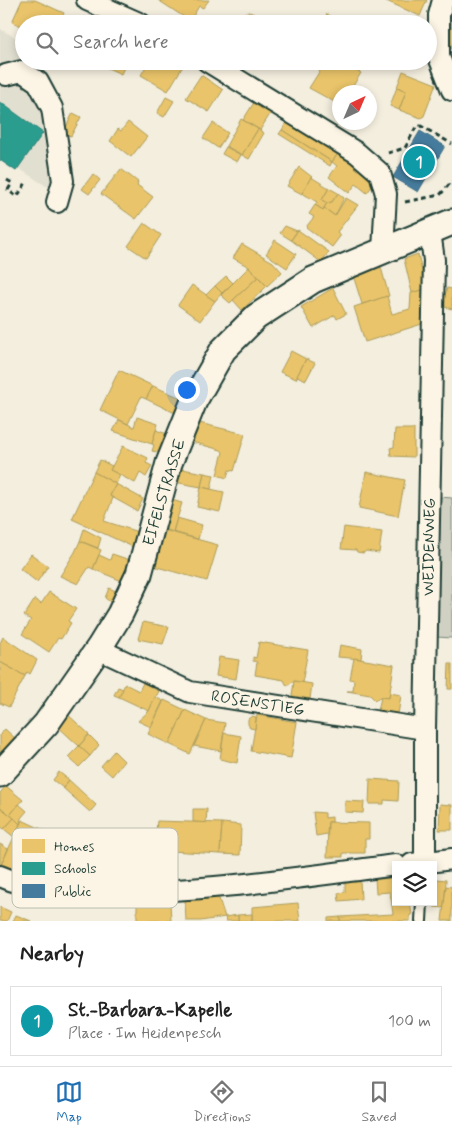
<!DOCTYPE html>
<meta charset="utf-8">
<style>
body{margin:0;font-family:Mynerve,sans-serif;background:#f6f6f6;color:#222}
.controls{position:absolute;right:15px;bottom:15px;display:grid;overflow:hidden;border-radius:0px;box-shadow:0 2px 8px #0003}
.controls button{width:45px;height:45px;display:grid;place-items:center;padding:0;border:0;border-bottom:1px solid #e0e0e0;background:#fff;color:#222;font:25px sans-serif}
.compass{position:absolute;left:332px;top:85px;width:45px;height:45px;border-radius:50%;background:#fff;box-shadow:0 2px 8px #0003;rotate:44deg}
.you{position:absolute;left:186px;top:389px;width:18px;height:18px;margin:-12px;border:4px solid #fff;border-radius:50%;background:#1a73e8;box-shadow:0 0 0 8px #1a73e833}
.badge{display:grid;place-items:center;width:32px;height:32px;border-radius:50%;background:#1f6fb2;color:#fff;font-size:16px;font-weight:700}
.pin{position:absolute;translate:-50% -50%;border:2px solid #fff;box-shadow:0 1px 5px #0006}
.list{margin:0;padding:0;list-style:none}
h2{display:flex;justify-content:space-between;align-items:center;height:65px;margin:0;padding:0 20px;font-size:21px}
h2 small{font-size:16px;font-weight:400;color:#767676}
.list li{display:grid;grid-template-columns:32px 1fr auto;gap:15px;align-items:center;box-sizing:border-box;height:70px;margin:0 10px 10px;padding:0 10px;border:1px solid #e0e0e0;border-radius:0px}
.list b{display:block;font-size:19px;white-space:nowrap}
.list p{margin:0;font-size:16px;white-space:nowrap;color:#767676}
.list em{font-size:16px;font-style:normal;color:#767676}
.icon{flex:none;width:28px;height:28px;fill:none;stroke:currentColor;stroke-width:2;stroke-linecap:round;stroke-linejoin:round}
.map{position:relative;flex:none;width:452px;height:921px;overflow:hidden}
.search{position:absolute;background:#fff;box-shadow:0 2px 8px #0003;left:15px;right:15px;top:15px;height:55px;display:flex;align-items:center;gap:12px;box-sizing:border-box;padding:0 18px;border-radius:28px;color:#767676;font-size:19px}
.sheet{height:145px;background:#fff}
nav{display:flex;justify-content:space-around;align-items:center;box-sizing:border-box;height:70px;border-top:1px solid #e0e0e0;background:#fff;font-size:14px;color:#767676}
nav a{display:grid;justify-items:center;gap:2px}
nav .on{color:#1f6fb2}
.map>svg:first-child{display:block}
.built{fill:#e1dfd0}
.green{fill:#d0d1c2;stroke:#78877b}
.homes{fill:#e9c46a;stroke:#ac9c5a}
.schools{fill:#2a9d8f;stroke:#278074}
.public{fill:#457b9d;stroke:#3a687e}
.lines{fill:none;stroke-linecap:round;stroke-linejoin:round}
.service-casing{stroke:#1f3d34;stroke-width:14}
.minor-casing{stroke:#1f3d34;stroke-width:24}
.tertiary-casing{stroke:#1f3d34;stroke-width:29}
.path{stroke:#1f3d34;stroke-width:3;stroke-dasharray:5 4;stroke-linecap:butt}
.service{stroke:#fcf5e5;stroke-width:10}
.minor{stroke:#fcf5e5;stroke-width:20}
.tertiary{stroke:#fcf5e5;stroke-width:25}
.labels{text-anchor:middle;stroke-width:5;stroke-linejoin:round;paint-order:stroke}
.street-label{font-size:16px;fill:#1f3d34;stroke:#fcf5e5}
.key{fill:#fcf5e5;stroke:#babeb0;stroke-width:1}
.key-label{font-size:14px;fill:#1f3d34}
</style>
<div class="map">
<svg width="452" height="921" viewBox="0 0 452 921">
<rect width="100%" height="100%" fill="#f3eede"/>
<filter id="ink" filterUnits="userSpaceOnUse"><feTurbulence type="fractalNoise" baseFrequency=".02" numOctaves="2"/><feDisplacementMap in="SourceGraphic" scale="10" xChannelSelector="R" yChannelSelector="G"/><feConvolveMatrix kernelMatrix="1 2 1 2 8 2 1 2 1" color-interpolation-filters="sRGB"/></filter>
<g filter="url(#ink)">
<path class="built" d="M0,29L24,42V61H51L34,87L43,103L58,186H46L20,169L16,172L0,161Z"/>
<path class="green" d="M439,497L452,498V638L437,637Z"/>
<g class="homes">
<path d="M22,0H35L64,13L59,24H24V27L12,22Z"/>
<path d="M158,0H209L203,8L199,6L190,21Z"/>
<path d="M384,0H427L420,16Z"/>
<path d="M249,12L254,14L249,23L241,18L244,13Z"/>
<path d="M254,14L269,24H248Z"/>
<path d="M327,14L337,20L334,24H321Z"/>
<path d="M446,15H452V49H447Z"/>
<path d="M92,61H127L121,74Z"/>
<path d="M149,61H176L183,66L168,91L141,75Z"/>
<path d="M326,61H343L361,73L353,86L355,88L352,92H340V105L309,88Z"/>
<path d="M403,71L436,84L424,116L421,118L399,110L406,91L397,87Z"/>
<path d="M201,75L223,90L209,112L186,98Z"/>
<path d="M397,87L406,91L399,110L390,106Z"/>
<path d="M166,97L174,101L164,117L157,113Z"/>
<path d="M255,101L272,111L260,130L243,120Z"/>
<path d="M73,113L81,117L71,136L63,133Z"/>
<path d="M289,118L340,151L332,162L282,130Z"/>
<path d="M241,119L258,129L242,155L226,146Z"/>
<path d="M128,122L147,137L131,157L110,141L118,129L121,131Z"/>
<path d="M213,123L228,133L218,148L203,138Z"/>
<path d="M258,129L264,133L249,159L242,155Z"/>
<path d="M282,130L332,162L330,166L279,134Z"/>
<path d="M226,147L241,155L237,162L222,154Z"/>
<path d="M340,151L376,181L367,193L356,184L349,193L329,177L337,166L332,162Z"/>
<path d="M299,167L312,177L302,194L287,186Z"/>
<path d="M121,169L138,182L137,185L153,197L136,219L101,194Z"/>
<path d="M93,174L100,180L89,194L82,189Z"/>
<path d="M311,177L329,188L322,200L327,203L323,210L315,205L317,202L302,193Z"/>
<path d="M329,188L338,193L332,202L327,203L322,200Z"/>
<path d="M338,193L344,198L335,216L324,208L327,203L332,202Z"/>
<path d="M346,198L358,205L337,232L341,235L332,247L306,227L314,217L309,214L315,205L323,210L324,208L335,216Z"/>
<path d="M144,223L161,235L146,258L128,246Z"/>
<path d="M285,226L297,231L291,240L280,233Z"/>
<path d="M298,230L329,252L321,262L291,240Z"/>
<path d="M275,240L296,254L287,268L266,254Z"/>
<path d="M242,244L273,262L282,272L267,286L249,267L233,258Z"/>
<path d="M418,254L426,289L412,293L404,259Z"/>
<path d="M380,264L389,296L362,304L352,272Z"/>
<path d="M249,267L258,277L230,303L221,295Z"/>
<path d="M226,276L233,283L222,293L215,286Z"/>
<path d="M258,277L267,286L242,310L233,300Z"/>
<path d="M192,285L215,301L200,321L178,305Z"/>
<path d="M215,286L222,293L215,301L206,295Z"/>
<path d="M333,288L346,314L337,319L335,315L313,328L301,307Z"/>
<path d="M447,288L452,289V309L442,306Z"/>
<path d="M426,289L425,323L365,342L354,307L387,296L392,314L410,309L411,293Z"/>
<path d="M291,351L306,359L296,379L280,372Z"/>
<path d="M306,359L315,363L306,380L297,376Z"/>
<path d="M119,370L153,386L146,399L141,397L128,424L100,410Z"/>
<path d="M153,386L181,398L175,413L146,399Z"/>
<path d="M137,417L158,424L152,444L113,431L119,420L134,427Z"/>
<path d="M195,422L245,434L234,471L229,470L227,478L217,475L223,452L221,450L188,441Z"/>
<path d="M395,429H414V457L391,456L390,448L394,447Z"/>
<path d="M156,430L167,434L161,453L152,451L154,445L152,444Z"/>
<path d="M123,446L148,458L146,463L152,466L146,477L140,473L135,483L110,470Z"/>
<path d="M100,460L112,466L110,470L120,475L116,484L94,472Z"/>
<path d="M177,468L204,473L201,487L174,482Z"/>
<path d="M94,472L116,484L110,496L113,498L104,521L138,532L133,547L72,519Z"/>
<path d="M366,472L405,480L398,516L359,508Z"/>
<path d="M204,473L214,475L211,489L201,487Z"/>
<path d="M116,484L143,499L137,511L110,496Z"/>
<path d="M201,487L224,492L220,512L197,507Z"/>
<path d="M168,499L182,503L173,532L159,527Z"/>
<path d="M177,518L202,525L198,539L173,532Z"/>
<path d="M344,527L382,532L379,553L366,551L363,553L357,552L356,550L341,549Z"/>
<path d="M84,529L101,538L98,548L80,541Z"/>
<path d="M160,529L218,545L207,581L150,565Z"/>
<path d="M80,541L101,550L93,569L89,567L78,584L60,576L75,552Z"/>
<path d="M31,554L48,566L37,582L20,569Z"/>
<path d="M112,554L130,560L122,581L93,569L99,555L110,560Z"/>
<path d="M109,588L118,592L113,604L105,598Z"/>
<path d="M49,592L76,609L68,621L71,623L61,639L58,638L49,652L22,634L31,620L24,616L35,599L41,604Z"/>
<path d="M143,622L169,627L163,644L138,639Z"/>
<path d="M3,637L37,660L30,674L27,672L25,676L0,662V643Z"/>
<path d="M259,642L308,650L302,683L294,681L287,686L284,680L255,675L257,662L253,661V657L256,658Z"/>
<path d="M340,645L362,649L361,659L338,657Z"/>
<path d="M219,657L239,660L236,679L216,676Z"/>
<path d="M354,658L394,665L389,698L380,697L375,700L370,695L347,691H353L354,680L350,679Z"/>
<path d="M0,662L25,676L9,707L0,703Z"/>
<path d="M449,664H452V689H448Z"/>
<path d="M294,681L312,684L310,699L292,696Z"/>
<path d="M143,683L159,691L149,711L119,697L125,684L139,691Z"/>
<path d="M118,687L123,689L119,697L114,695Z"/>
<path d="M390,693L401,695L398,715L378,711L381,697L389,698Z"/>
<path d="M155,697L163,701L151,727L138,721L149,711Z"/>
<path d="M164,700L185,710L169,744L148,734Z"/>
<path d="M185,710L206,720L190,754L169,744Z"/>
<path d="M65,712L89,734L79,746L55,724Z"/>
<path d="M257,715L297,722L291,758L251,751Z"/>
<path d="M252,716L256,717L255,729L250,728L248,724V719Z"/>
<path d="M206,720L225,723L221,751L194,746Z"/>
<path d="M5,729L19,742L0,762V735Z"/>
<path d="M224,733L241,736L237,763L220,759Z"/>
<path d="M89,735L99,745L90,756L79,746Z"/>
<path d="M79,746L90,756L79,767L68,757Z"/>
<path d="M114,751L124,761L112,776L101,766Z"/>
<path d="M59,772L69,780L63,788L53,780Z"/>
<path d="M370,779L399,781L398,801L384,800V804H369Z"/>
<path d="M69,780L96,805L90,812L63,788Z"/>
<path d="M6,786L23,800L10,815L0,807V793Z"/>
<path d="M345,801L364,802L363,813L345,812Z"/>
<path d="M19,804L27,811L21,818L20,824L10,815Z"/>
<path d="M440,804L452,805V830H439Z"/>
<path d="M0,807L14,818L4,829L0,826Z"/>
<path d="M193,809H207L206,823L193,822Z"/>
<path d="M313,812L325,813V818L332,817V822H328L327,834L316,836Z"/>
<path d="M14,818L20,824L14,837L4,829Z"/>
<path d="M22,820L74,844L56,883L0,867Z"/>
<path d="M157,821L222,823L220,854L154,850Z"/>
<path d="M328,822L369,823V839H365V853H343V857H327Z"/>
<path d="M222,823L241,825L240,855L220,854Z"/>
<path d="M0,844L8,849L0,867Z"/>
<path d="M396,878V902H410L412,915H410V921H340V917L393,914L390,892L376,893L375,879Z"/>
<path d="M437,879L446,880L444,908L434,907Z"/>
<path d="M360,880L361,899L339,901L338,893L345,892V882Z"/>
<path d="M446,886L452,887V921H442Z"/>
<path d="M218,896L225,917L201,921H186L185,901Z"/>
<path d="M137,903H170L171,921H137Z"/>
<path d="M298,903L300,921H252V907Z"/>
<path d="M0,907L11,912L7,921H0Z"/>
<path d="M252,914V921H238V915Z"/>
<path d="M16,915L31,921H13Z"/>
<path d="M238,915V921H226L225,917Z"/>
<path d="M340,917V921H328V918Z"/>
</g>
<path class="schools" d="M0,102L43,133L16,171L0,160Z"/>
<path class="public" d="M420,131L445,146L418,192L393,177Z"/>
<g class="lines">
<g class="service-casing">
<path id="service" d="M421,921L422,902"/>
</g>
<g class="minor-casing">
<g id="minor">
<path d="M87,0L141,24"/>
<path d="M443,0L439,15V57L452,90"/>
<path d="M207,61L357,153L380,173L386,194L383,251"/>
<path d="M6,75L22,71L38,82L52,108L63,181L57,202"/>
<path d="M99,648L111,655L190,692L425,729"/>
<path d="M425,862V729L434,260L430,232"/>
<path d="M412,864L452,859"/>
<path d="M0,876C33,891 77,892 112,892C207,892 302,877 396,865"/>
</g>
</g>
<g class="tertiary-casing">
<path id="tertiary" d="M0,774L46,724L99,648L120,614L139,574L169,463L194,401L223,350L256,317L313,280L452,222"/>
</g>
<g class="path">
<path d="M388,153L405,148L416,127L421,126L452,144"/>
<path d="M7,180L12,183L8,190L17,197L27,181"/>
<path d="M405,202L440,195L452,181"/>
</g>
<use href="#service" class="service"/>
<use href="#minor" class="minor"/>
<use href="#tertiary" class="tertiary"/>
</g>
</g>
<g class="labels">
<g class="street-label">
<text transform="translate(163 492) rotate(-73)" y="6">EIFELSTRASSE</text>
<text transform="translate(428 547) rotate(-89)" y="6">WEIDENWEG</text>
<text transform="translate(258 702) rotate(9)" y="6">ROSENSTIEG</text>
</g>
</g>
<rect x="12" y="828" width="166" height="80" rx="8" class="key"/>
<rect x="22" y="839" width="23" height="14" fill="#e9c46a"/>
<rect x="22" y="862" width="23" height="13" fill="#2a9d8f"/>
<rect x="22" y="884" width="23" height="14" fill="#457b9d"/>
<g class="key-label">
<text x="54" y="851">Homes</text>
<text x="54" y="873">Schools</text>
<text x="54" y="896">Public</text>
</g>
</svg>
<div class="controls">
<button><svg class="icon" aria-label="layers" viewBox="0 0 24 24"><path d="M12 4l9 5-9 5-9-5zM3 14l9 5 9-5"/></svg></button>
</div>
<svg class="compass" viewBox="-18 -18 36 36"><path d="M0-13l5 13h-10z" fill="#e53935"/><path d="M0 13l5-13h-10z" fill="#767676"/></svg>
<div class="you"></div>
<div class="pin badge" style="left:419px;top:162px;background:#0f9aa8">1</div>
<div class="search"><svg class="icon" aria-label="search" viewBox="0 0 24 24"><circle cx="10" cy="10" r="6"/><path d="M15 15l6 6"/></svg>Search here</div>
</div>
<section class="sheet">
<h2>Nearby<small></small></h2>
<ul class="list">
<li><span class="badge" style="background:#0f9aa8">1</span><div><b>St.-Barbara-Kapelle</b><p>Place · Im Heidenpesch</p></div><em>100 m</em></li>
</ul>
</section>
<nav>
<a class="on"><svg class="icon" aria-label="map" viewBox="0 0 24 24"><path d="M3 6l6-2 6 2 6-2v14l-6 2-6-2-6 2zM9 4v14M15 6v14"/></svg>Map</a>
<a><svg class="icon" aria-label="directions" viewBox="0 0 24 24"><path d="M12 3l9 9-9 9-9-9zM9 14v-3h6M13 9l2 2-2 2"/></svg>Directions</a>
<a><svg class="icon" aria-label="saved" viewBox="0 0 24 24"><path d="M7 4h10v16l-5-4-5 4z"/></svg>Saved</a>
</nav>
